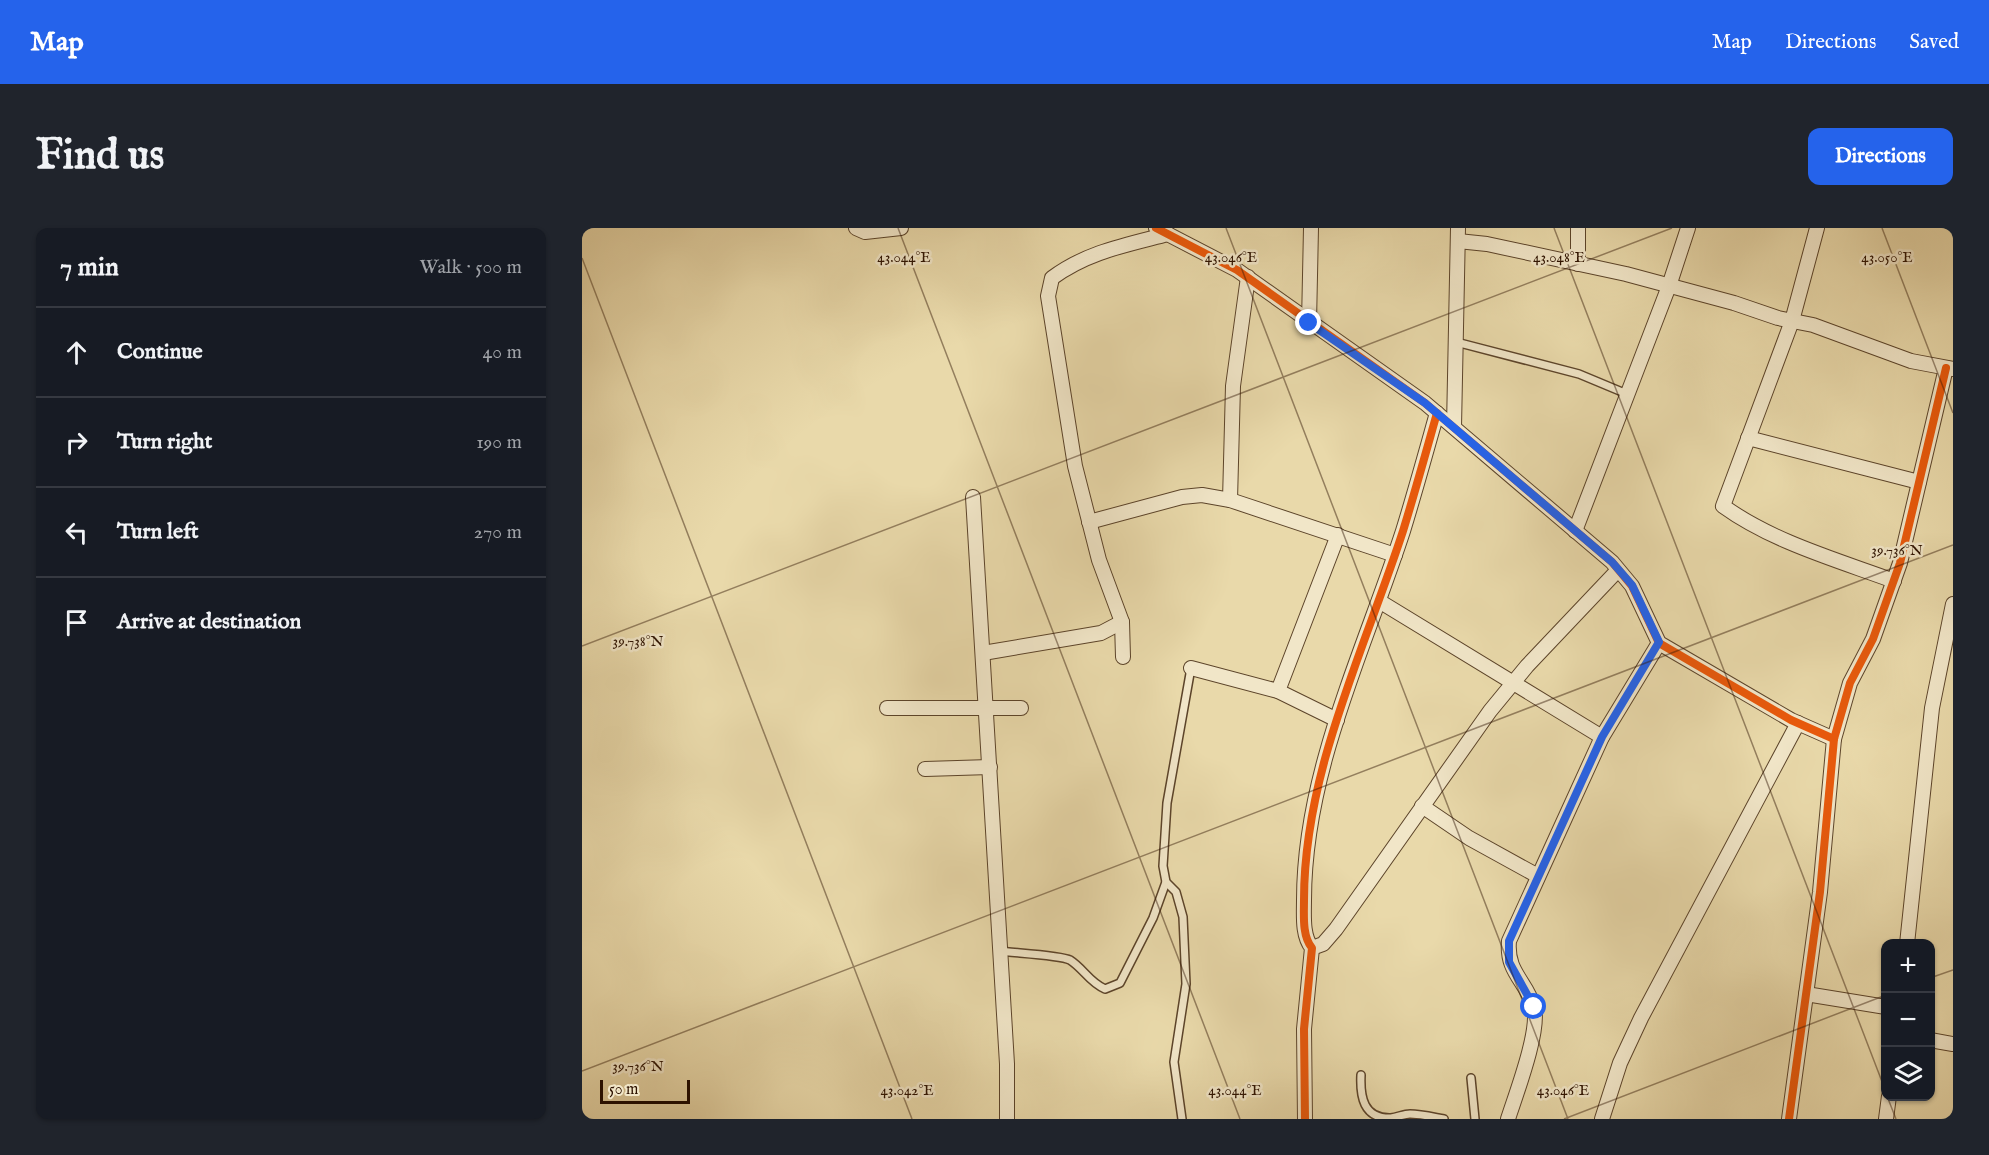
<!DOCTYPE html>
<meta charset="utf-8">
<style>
body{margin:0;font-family:"IM FELL English",serif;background:#20242c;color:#f1f3f6}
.controls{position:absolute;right:18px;bottom:18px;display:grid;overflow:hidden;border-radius:12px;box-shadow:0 2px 4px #0004}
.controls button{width:54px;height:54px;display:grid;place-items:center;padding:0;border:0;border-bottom:2px solid #363941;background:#171b24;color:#f1f3f6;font:30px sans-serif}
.scale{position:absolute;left:18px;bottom:15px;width:90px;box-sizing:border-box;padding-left:6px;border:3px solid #2d1200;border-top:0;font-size:16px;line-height:21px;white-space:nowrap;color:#2d1200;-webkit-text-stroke:4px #f1e6c8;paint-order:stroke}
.stop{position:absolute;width:18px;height:18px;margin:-14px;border:4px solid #2563eb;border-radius:50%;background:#fff}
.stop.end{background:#2563eb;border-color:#fff;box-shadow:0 2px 6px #0008}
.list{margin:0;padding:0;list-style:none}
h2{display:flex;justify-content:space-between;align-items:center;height:78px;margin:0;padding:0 24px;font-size:26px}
h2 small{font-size:20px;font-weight:400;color:#9ea1a6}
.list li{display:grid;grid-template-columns:39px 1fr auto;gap:18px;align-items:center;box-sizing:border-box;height:90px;padding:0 24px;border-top:2px solid #363941}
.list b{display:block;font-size:22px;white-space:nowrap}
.list em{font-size:20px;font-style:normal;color:#9ea1a6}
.icon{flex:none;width:33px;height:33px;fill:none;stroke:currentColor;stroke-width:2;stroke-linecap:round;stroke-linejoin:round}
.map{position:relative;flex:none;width:1371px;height:891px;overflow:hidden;border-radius:12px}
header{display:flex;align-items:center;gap:36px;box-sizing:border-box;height:84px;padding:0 30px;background:#2563eb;color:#fff}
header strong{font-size:28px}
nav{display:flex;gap:33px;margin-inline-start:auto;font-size:21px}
.intro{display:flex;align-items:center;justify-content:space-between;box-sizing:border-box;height:144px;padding:0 36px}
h1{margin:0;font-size:42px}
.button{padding:15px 27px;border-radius:12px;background:#2563eb;color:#fff;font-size:21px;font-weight:700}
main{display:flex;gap:36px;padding:0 36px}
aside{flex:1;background:#171b24;border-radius:12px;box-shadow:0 2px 4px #0004}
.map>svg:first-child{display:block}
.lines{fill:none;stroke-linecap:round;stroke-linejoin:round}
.lane-casing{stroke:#5c442a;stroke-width:10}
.street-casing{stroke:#5c442a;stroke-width:16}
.lane{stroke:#f1e6c8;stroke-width:7}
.street{stroke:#f1e6c8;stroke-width:14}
.cycleway-casing{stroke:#f1e6c8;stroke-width:11}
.cycleway{stroke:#e8590c;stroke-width:8}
.route{stroke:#2563eb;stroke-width:8}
.ticks{fill:none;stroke:#2d1200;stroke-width:1.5;stroke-opacity:0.45}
.ticks-label{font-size:15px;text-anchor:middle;fill:#2d1200;stroke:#f1e6c8;stroke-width:5;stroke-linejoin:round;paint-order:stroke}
</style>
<header>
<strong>Map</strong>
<nav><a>Map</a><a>Directions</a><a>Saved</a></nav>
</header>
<div class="intro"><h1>Find us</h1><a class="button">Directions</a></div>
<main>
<aside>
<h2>7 min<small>Walk · 500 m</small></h2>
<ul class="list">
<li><svg class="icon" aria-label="ahead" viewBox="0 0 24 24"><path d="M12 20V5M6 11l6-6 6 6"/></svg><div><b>Continue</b></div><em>40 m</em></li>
<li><svg class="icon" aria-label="right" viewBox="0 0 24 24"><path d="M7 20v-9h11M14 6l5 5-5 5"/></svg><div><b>Turn right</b></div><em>190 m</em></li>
<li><svg class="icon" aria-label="left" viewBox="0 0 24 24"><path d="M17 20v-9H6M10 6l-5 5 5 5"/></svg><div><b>Turn left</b></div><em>270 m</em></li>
<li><svg class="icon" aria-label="arrive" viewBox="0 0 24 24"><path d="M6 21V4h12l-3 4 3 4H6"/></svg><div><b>Arrive at destination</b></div></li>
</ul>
</aside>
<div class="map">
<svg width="1371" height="891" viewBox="0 0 1371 891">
<rect width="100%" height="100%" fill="#e9d9aa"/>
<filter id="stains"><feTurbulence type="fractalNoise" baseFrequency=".00333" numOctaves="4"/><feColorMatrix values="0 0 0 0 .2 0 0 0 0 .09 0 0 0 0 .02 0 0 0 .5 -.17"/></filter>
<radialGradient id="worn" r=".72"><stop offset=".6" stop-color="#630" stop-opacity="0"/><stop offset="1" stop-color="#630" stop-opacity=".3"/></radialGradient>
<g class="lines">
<g class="lane-casing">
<g id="lane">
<path d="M874,114L997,146L1045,166"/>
<path d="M418,723C432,725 478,727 488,732C502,741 507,754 523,761L538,755L571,690L584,654"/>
<path d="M779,847C778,868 781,891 809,890C816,889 822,886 828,886C839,886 851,889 862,891"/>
<path d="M889,850L893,891"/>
<path d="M600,891L592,834L604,756L601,689L594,664L584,654L581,638L585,575L609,440"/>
</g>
</g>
<g class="street-casing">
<g id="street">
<path d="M274,0L283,4L319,0"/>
<path d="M574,0L655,42L843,175L1030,334L1050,358L1077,415L1209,492L1252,511"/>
<path d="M996,0V36"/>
<path d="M1235,0L1210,93L1141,278C1191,314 1255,332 1312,353"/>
<path d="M876,13L905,16L1044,46L1152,75L1196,90L1231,97L1329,133L1371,141"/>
<path d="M727,95L729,0"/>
<path d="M872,199L876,0"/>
<path d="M1166,210L1337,254"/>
<path d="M391,269L425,836V891"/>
<path d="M648,272L651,158L666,49"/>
<path d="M507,294L600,269L620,267L648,272L813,327"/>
<path d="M993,303L1087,58L1106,0"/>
<path d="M797,373L1020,509"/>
<path d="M401,425L519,405L540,394"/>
<path d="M541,429L540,394L517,332L493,238L466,68L470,50C505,24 544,17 586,6"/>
<path d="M609,440L696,463L755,492"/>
<path d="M696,463L756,307"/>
<path d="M305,480H439"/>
<path d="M343,541L408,539"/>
<path d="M840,578L887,610L956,648"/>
<path d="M1325,716L1350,480L1371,376"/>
<path d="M730,720L741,716L754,701L908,483L945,438L1036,342"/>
<path d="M1224,766L1304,779"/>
<path d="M1348,812L1371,816"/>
<path d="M723,891L722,801L730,720C720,708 722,687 722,672C722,544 782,423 821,303C833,264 844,224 855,185"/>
<path d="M926,891C934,866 958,803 952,780C945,753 924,745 927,713L1020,509L1077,415"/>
<path d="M1020,891L1038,835L1059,790L1216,495"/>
<path d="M1207,891L1238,664L1252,511L1268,455L1291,411L1318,335L1364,140"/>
<path d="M1304,891L1307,868"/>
</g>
</g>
<use href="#lane" class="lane"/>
<use href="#street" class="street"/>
<g class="cycleway-casing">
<g id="cycleway">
<path d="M574,0L655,42L843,175L1030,334L1050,358L1077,415L1209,492L1252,511"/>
<path d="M723,891L722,801L730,720C720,708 722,687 722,672C722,544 782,423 821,303C833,264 844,224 855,185"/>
<path d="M1207,891L1238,664L1252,511L1268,455L1291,411L1318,335L1364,140"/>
</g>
</g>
<use href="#cycleway" class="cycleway"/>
</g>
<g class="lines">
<path class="route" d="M727,95L843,175L1030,334L1050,357L1077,414L1020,509L927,713V734L952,779"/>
</g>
<path class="ticks" d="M316,0L658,891M644,0L986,891M972,0L1304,864M1300,0L1371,185M0,30L330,891M0,418L1090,0M1348,750L1371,742M0,843L1371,317M1305,868L1314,891M0,885L2,891M982,891L1304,767"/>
<g class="ticks-label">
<text x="322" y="34">43.044°E</text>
<text x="649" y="34">43.046°E</text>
<text x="977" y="34">43.048°E</text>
<text x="1305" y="34">43.050°E</text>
<text x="1315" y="327">39.736°N</text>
<text x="56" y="418">39.738°N</text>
<text x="56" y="843">39.736°N</text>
<text x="325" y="867">43.042°E</text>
<text x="653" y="867">43.044°E</text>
<text x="981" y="867">43.046°E</text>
</g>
<rect width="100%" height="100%" filter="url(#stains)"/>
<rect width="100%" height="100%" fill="url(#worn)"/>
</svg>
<div class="controls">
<button>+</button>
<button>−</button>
<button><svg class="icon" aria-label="layers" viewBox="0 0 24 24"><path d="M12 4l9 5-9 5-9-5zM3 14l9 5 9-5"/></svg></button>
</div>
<div class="scale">50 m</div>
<div class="stop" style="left:952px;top:779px"></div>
<div class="stop end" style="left:727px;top:95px"></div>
</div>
</main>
